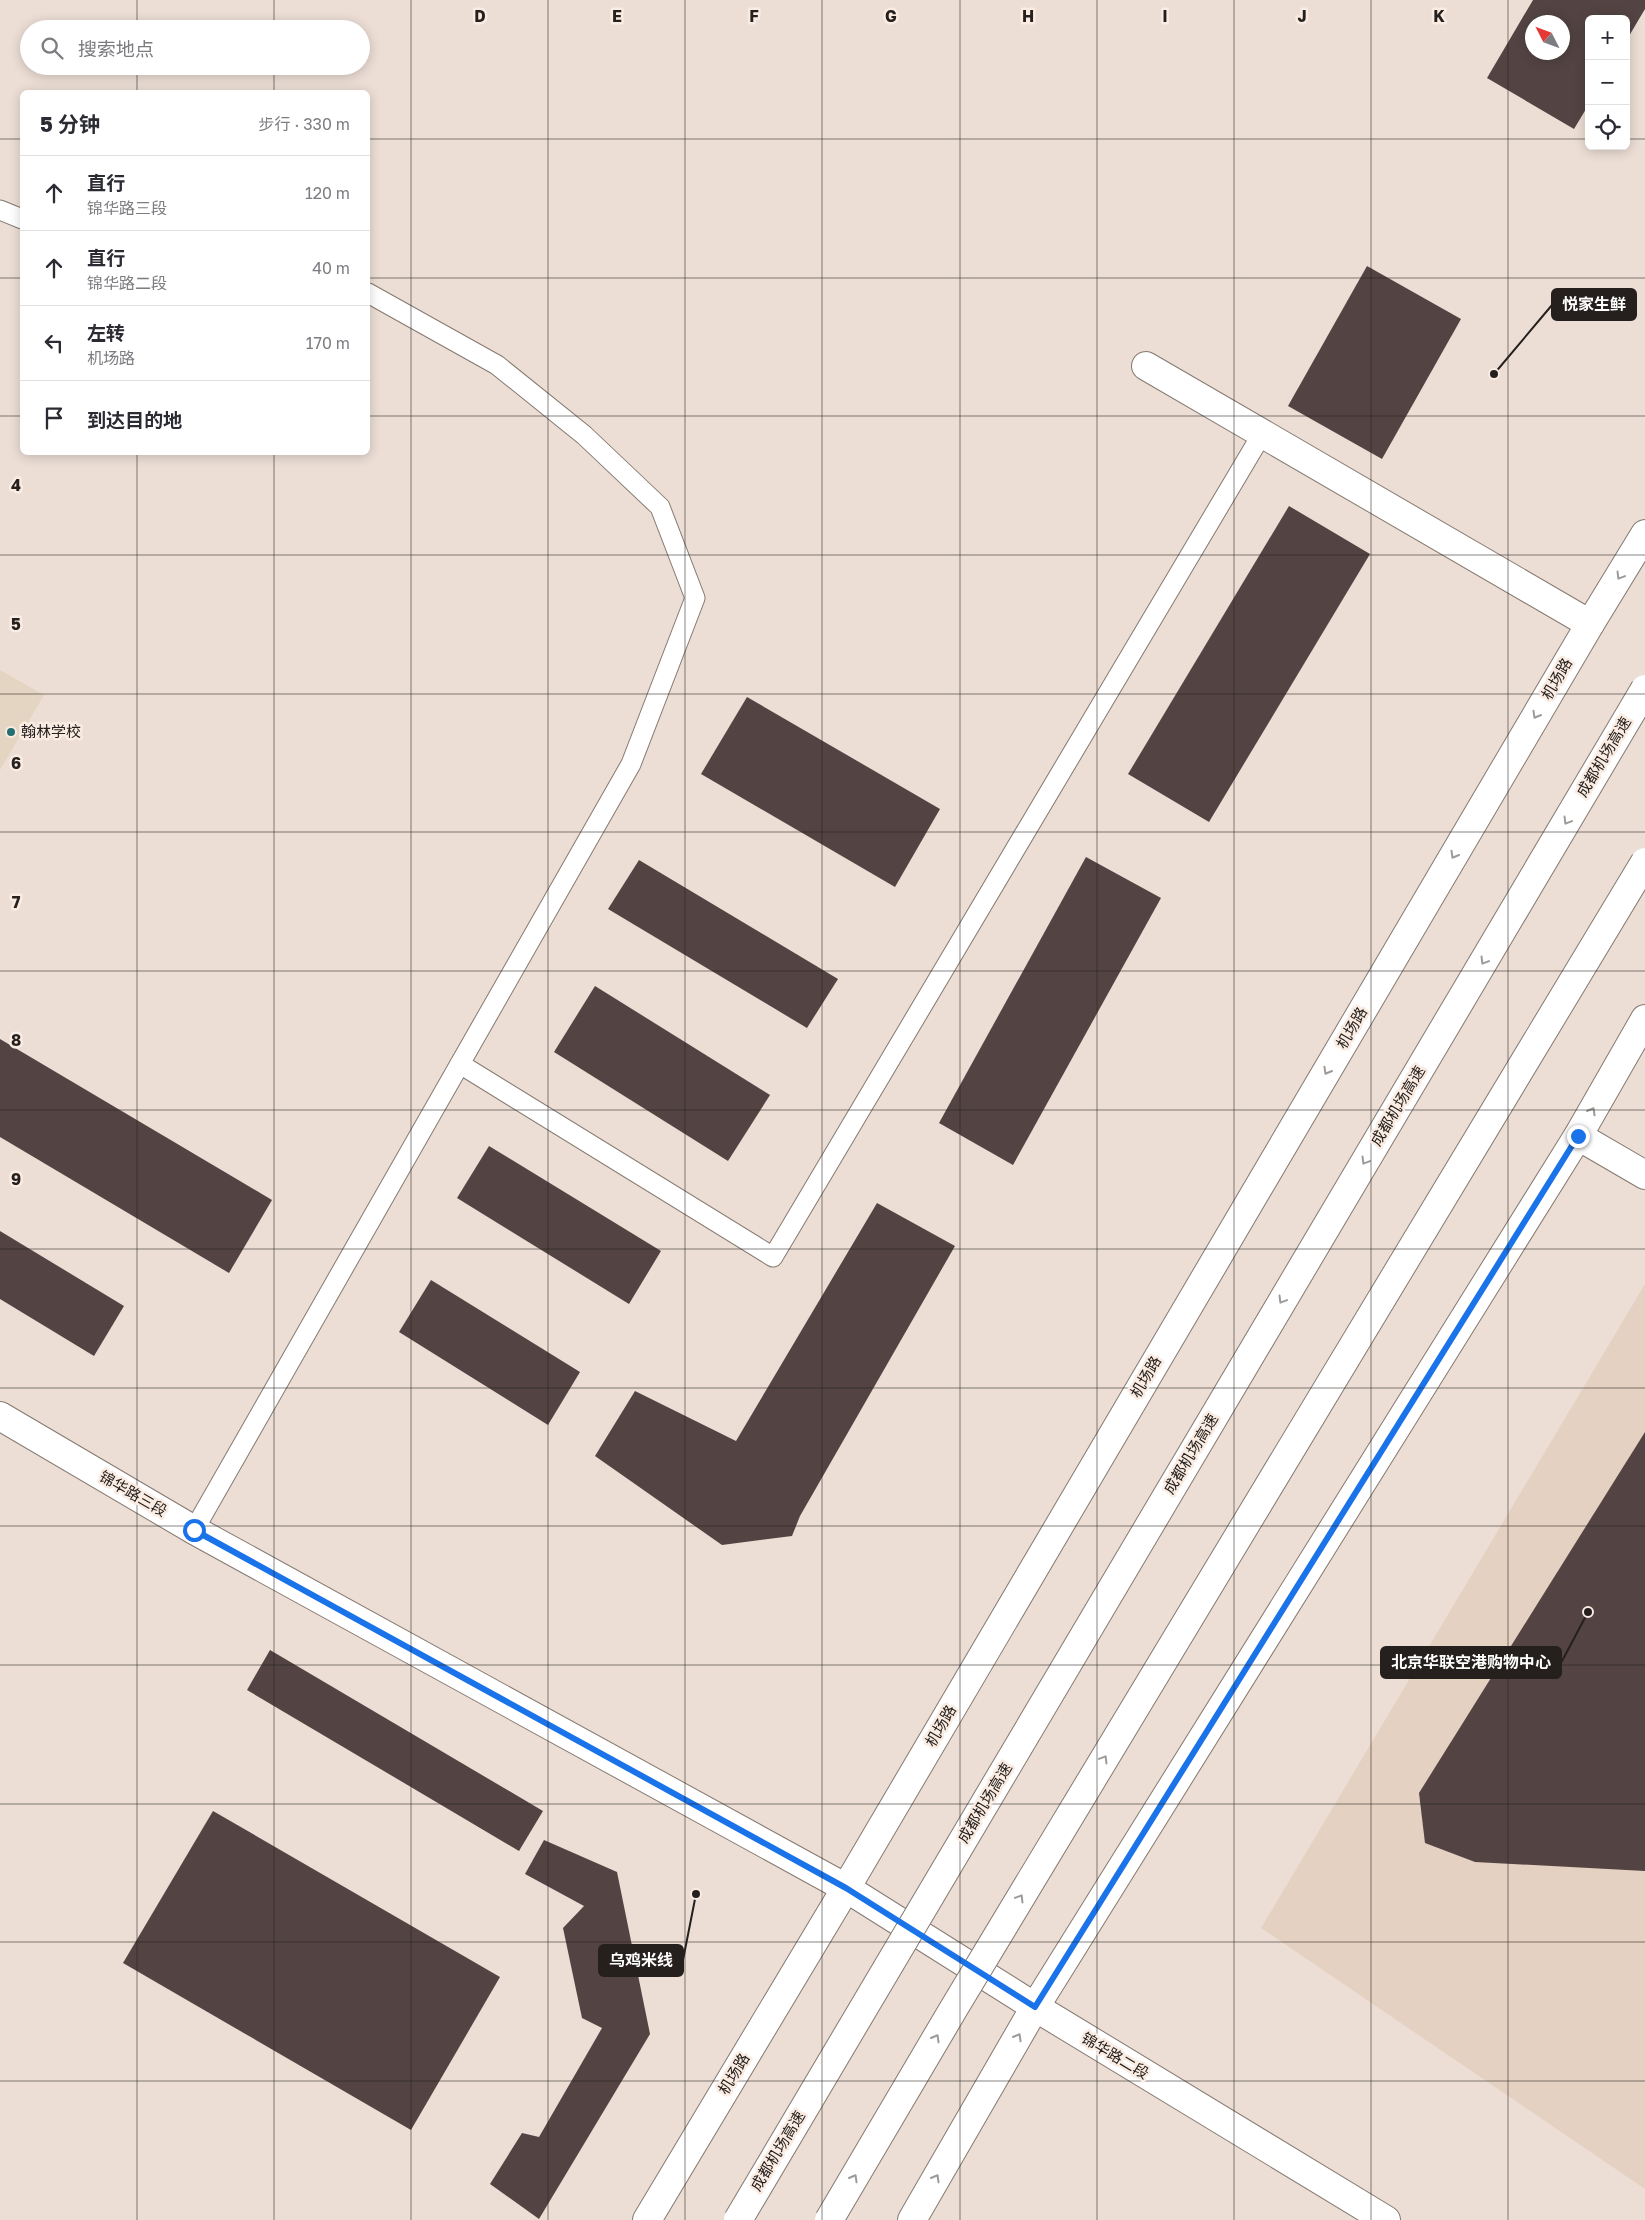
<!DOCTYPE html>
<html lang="zh">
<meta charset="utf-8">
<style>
body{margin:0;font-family:"Golos Text","Noto Sans SC",sans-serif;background:#f7f7f7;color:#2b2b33}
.controls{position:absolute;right:15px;top:15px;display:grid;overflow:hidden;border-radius:8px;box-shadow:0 2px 12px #0003}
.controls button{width:45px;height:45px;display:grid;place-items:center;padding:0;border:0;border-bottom:1px solid #e1e1e2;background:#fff;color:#2b2b33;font:25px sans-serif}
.compass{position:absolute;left:1525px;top:15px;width:45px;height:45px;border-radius:50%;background:#fff;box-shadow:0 2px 12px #0003;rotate:312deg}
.stop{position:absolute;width:15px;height:15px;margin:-11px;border:4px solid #1a73e8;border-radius:50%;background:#fff}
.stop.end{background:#1a73e8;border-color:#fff;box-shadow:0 1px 5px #0008}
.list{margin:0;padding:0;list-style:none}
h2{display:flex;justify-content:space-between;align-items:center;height:65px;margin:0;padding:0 20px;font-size:21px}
h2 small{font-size:16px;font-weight:400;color:#7c7c81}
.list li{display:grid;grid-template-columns:32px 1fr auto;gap:15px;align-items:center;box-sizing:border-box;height:75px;padding:0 20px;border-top:1px solid #e1e1e2}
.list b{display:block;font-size:19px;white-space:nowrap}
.list p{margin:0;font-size:16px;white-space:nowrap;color:#7c7c81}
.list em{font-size:16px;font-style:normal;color:#7c7c81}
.icon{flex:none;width:28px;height:28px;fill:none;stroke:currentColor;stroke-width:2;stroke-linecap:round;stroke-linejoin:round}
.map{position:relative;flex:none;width:1645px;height:2220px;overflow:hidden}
.search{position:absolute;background:#fff;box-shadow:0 2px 12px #0003;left:20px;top:20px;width:350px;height:55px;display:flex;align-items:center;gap:12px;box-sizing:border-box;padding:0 18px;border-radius:28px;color:#7c7c81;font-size:19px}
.panel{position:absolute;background:#fff;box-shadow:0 2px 12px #0003;left:20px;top:90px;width:350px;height:365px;border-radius:8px}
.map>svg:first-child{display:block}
.built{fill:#e5d1c2}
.education{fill:#e4d5c2}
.building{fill:#534443;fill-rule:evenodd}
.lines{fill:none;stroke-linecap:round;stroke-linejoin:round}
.service-casing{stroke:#857970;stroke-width:21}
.minor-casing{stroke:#857970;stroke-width:30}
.tertiary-casing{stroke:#857970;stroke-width:30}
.secondary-casing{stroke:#857970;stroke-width:30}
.service{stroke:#fff;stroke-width:19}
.minor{stroke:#fff;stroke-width:28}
.tertiary{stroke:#fff;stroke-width:28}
.secondary{stroke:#fff;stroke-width:28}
.motorway-bridge-casing{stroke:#857970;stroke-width:30;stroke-linecap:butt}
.motorway-bridge{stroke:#fff;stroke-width:28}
.oneway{stroke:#9d9b99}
.route{stroke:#1a73e8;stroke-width:6}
.grid{fill:none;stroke:#25201d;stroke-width:1;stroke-opacity:0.55}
.poi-dot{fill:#236e72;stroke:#faece2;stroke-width:2}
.labels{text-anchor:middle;stroke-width:5;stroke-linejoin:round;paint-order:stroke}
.street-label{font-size:15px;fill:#25201d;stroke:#faece2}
.poi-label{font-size:15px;fill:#25201d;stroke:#faece2;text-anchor:start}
.grid-label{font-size:16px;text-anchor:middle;font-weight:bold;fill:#25201d;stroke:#faece2;stroke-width:5;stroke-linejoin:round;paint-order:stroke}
.leader{fill:none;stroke:#25201d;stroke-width:2}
.callout-dot{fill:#25201d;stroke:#faece2;stroke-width:2}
.callout{fill:#25201d;stroke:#25201d;stroke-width:2}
.callout-label{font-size:16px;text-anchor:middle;font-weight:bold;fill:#fff}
</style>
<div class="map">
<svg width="1645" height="2220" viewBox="0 0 1645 2220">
<rect width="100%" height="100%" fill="#ecded5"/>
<path class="built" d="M1645,1284V2189L1261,1928Z"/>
<path class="education" d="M0,670L44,695L0,770Z"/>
<g class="building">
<path d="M1533,0H1645V9L1626,41V19H1589V104L1574,129L1487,78ZM1532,22H1562V52H1532Z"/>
<path d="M1367,266L1461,319L1382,459L1288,406Z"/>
<path d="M1289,506L1370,554L1209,822L1128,774Z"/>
<path d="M747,697L940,809L895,887L701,774Z"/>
<path d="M1086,857L1161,898L1013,1165L939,1123Z"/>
<path d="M639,860L838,979L807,1028L608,909Z"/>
<path d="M595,986L770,1095L728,1161L554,1052Z"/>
<path d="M0,1039L272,1200L229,1273L0,1137Z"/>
<path d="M489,1146L661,1251L629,1304L457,1198Z"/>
<path d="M877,1203L955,1246L800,1516L792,1536L722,1545L595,1456L635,1391L736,1441Z"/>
<path d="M0,1231L124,1306L94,1356L0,1299Z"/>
<path d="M431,1280L580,1372L548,1425L399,1332Z"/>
<path d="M1645,1432V1871L1475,1862L1425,1843L1419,1793Z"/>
<path d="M270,1650L543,1811L519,1851L247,1690Z"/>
<path d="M213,1811L500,1977L411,2130L123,1963Z"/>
<path d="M544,1840L617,1872L650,2034L539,2219L490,2184L522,2133L539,2137L602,2028L582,2018L563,1928L584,1906L525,1874Z"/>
</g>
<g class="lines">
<g class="service-casing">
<g id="service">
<path d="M0,210L22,219"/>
<path d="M460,1064L773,1257L1262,434"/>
<path d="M194,1530L631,764L695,598L660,507L584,435L497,365L368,293"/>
</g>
</g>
<g class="minor-casing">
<g id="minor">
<path d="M1146,366L1590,624"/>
<path d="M1578,1136L1645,1175"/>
</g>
</g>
<g class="tertiary-casing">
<path id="tertiary" d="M647,2220L846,1888L1590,624L1645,534"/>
</g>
<g class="secondary-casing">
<g id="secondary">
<path d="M0,1416L194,1530L846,1888L1035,2007L1386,2220"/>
<path d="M912,2220L1035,2007L1578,1136L1645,1019"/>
</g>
</g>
<use href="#service" class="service"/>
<use href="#minor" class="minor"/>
<use href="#tertiary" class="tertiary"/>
<use href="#secondary" class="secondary"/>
<g class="motorway-bridge-casing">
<g id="motorway-bridge">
<path d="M738,2220L1645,689"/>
<path d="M829,2220L954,2008L1645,862"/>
</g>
</g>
<use href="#motorway-bridge" class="motorway-bridge"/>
</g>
<defs><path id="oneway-chevron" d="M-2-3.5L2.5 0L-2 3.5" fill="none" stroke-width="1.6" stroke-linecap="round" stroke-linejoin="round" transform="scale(1.25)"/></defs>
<g class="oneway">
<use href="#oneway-chevron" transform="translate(1620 576) rotate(121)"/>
<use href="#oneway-chevron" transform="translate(1536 715) rotate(120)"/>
<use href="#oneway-chevron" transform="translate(1567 821) rotate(121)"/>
<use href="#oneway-chevron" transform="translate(1454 855) rotate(120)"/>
<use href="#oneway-chevron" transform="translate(1484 961) rotate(121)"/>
<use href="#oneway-chevron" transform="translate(1327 1071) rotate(120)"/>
<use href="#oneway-chevron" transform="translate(1592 1111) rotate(-60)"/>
<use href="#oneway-chevron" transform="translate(1365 1161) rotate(121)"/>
<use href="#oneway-chevron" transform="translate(1282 1300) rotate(121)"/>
<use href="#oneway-chevron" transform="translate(1104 1759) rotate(-59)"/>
<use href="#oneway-chevron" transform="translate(1020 1898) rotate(-59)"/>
<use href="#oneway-chevron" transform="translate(1018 2037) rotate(-60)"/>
<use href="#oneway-chevron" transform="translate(936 2038) rotate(-60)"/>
<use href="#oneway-chevron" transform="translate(854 2178) rotate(-60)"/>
<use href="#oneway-chevron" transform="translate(936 2178) rotate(-60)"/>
</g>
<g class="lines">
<path class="route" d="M194,1530L846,1888L1035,2007L1578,1136"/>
</g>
<path class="grid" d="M137,0V29M274,0V29M411,0V2220M548,0V2220M685,0V2220M822,0V2220M960,0V2220M1097,0V2220M1234,0V2220M1371,0V2220M1508,0V2220M137,66V92M274,66V92M0,139H22M368,139H1589M1626,139H1645M0,278H22M368,278H1645M0,416H22M368,416H1645M137,452V2220M274,452V2220M0,555H1645M0,694H1645M0,832H1645M0,971H1645M0,1110H1645M0,1249H1645M0,1388H1645M0,1526H1645M0,1665H1645M0,1804H1645M0,1942H1645M0,2081H1645"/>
<circle class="poi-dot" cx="11" cy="732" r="5"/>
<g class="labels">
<g class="street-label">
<text transform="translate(1557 679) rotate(-60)" y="5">机场路</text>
<text transform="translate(1604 757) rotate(-59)" y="5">成都机场高速</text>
<text transform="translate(1352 1028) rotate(-60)" y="5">机场路</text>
<text transform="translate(1398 1106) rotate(-59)" y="5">成都机场高速</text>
<text transform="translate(1146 1377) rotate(-60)" y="5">机场路</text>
<text transform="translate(1191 1454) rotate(-59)" y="5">成都机场高速</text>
<text transform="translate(133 1494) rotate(30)" y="5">锦华路三段</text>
<text transform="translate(941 1726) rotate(-60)" y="5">机场路</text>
<text transform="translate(985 1803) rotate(-59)" y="5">成都机场高速</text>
<text transform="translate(1115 2056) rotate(31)" y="5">锦华路二段</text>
<text transform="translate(734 2074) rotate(-59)" y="5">机场路</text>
<text transform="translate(778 2151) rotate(-59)" y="5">成都机场高速</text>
</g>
<g class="poi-label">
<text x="21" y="737">翰林学校</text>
</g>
</g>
<g class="grid-label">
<text x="480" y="22">D</text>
<text x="617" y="22">E</text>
<text x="754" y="22">F</text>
<text x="891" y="22">G</text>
<text x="1028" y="22">H</text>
<text x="1165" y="22">I</text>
<text x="1302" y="22">J</text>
<text x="1439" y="22">K</text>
<text x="16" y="491">4</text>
<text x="16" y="630">5</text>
<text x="16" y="769">6</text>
<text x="16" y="908">7</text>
<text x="16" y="1046">8</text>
<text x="16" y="1185">9</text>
</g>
<path class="leader" d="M1494 374L1552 305M1588 1612L1561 1663M696 1894L683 1960"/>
<g class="callout-dot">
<circle cx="1494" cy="374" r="5"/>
<circle cx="1588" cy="1612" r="5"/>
<circle cx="696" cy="1894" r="5"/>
</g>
<g class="callout">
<rect x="1552" y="289" width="84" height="31" rx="5"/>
<rect x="1381" y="1647" width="180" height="31" rx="5"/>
<rect x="599" y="1945" width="84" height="31" rx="5"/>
</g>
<g class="callout-label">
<text x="1594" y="310">悦家生鲜</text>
<text x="1471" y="1668">北京华联空港购物中心</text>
<text x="641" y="1966">乌鸡米线</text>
</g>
</svg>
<div class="controls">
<button>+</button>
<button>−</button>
<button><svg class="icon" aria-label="locate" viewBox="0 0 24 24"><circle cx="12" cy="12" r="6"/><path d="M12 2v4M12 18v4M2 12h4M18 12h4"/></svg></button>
</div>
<svg class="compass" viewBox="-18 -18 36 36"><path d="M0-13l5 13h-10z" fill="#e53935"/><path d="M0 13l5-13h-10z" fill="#7c7c81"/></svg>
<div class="stop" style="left:194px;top:1530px"></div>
<div class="stop end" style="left:1578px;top:1136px"></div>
<div class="search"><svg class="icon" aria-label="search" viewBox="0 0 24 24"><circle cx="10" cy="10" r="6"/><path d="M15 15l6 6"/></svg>搜索地点</div>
<section class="panel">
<h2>5 分钟<small>步行 · 330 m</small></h2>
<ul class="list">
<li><svg class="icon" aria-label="ahead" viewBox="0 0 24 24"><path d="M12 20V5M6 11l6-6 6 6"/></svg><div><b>直行</b><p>锦华路三段</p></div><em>120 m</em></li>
<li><svg class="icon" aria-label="ahead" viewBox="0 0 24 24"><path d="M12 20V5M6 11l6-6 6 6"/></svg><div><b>直行</b><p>锦华路二段</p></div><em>40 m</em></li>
<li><svg class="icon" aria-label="left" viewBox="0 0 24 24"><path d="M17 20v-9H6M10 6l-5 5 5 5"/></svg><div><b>左转</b><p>机场路</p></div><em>170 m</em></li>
<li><svg class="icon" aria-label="arrive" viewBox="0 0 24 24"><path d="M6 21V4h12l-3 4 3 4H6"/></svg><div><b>到达目的地</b></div></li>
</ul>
</section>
</div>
